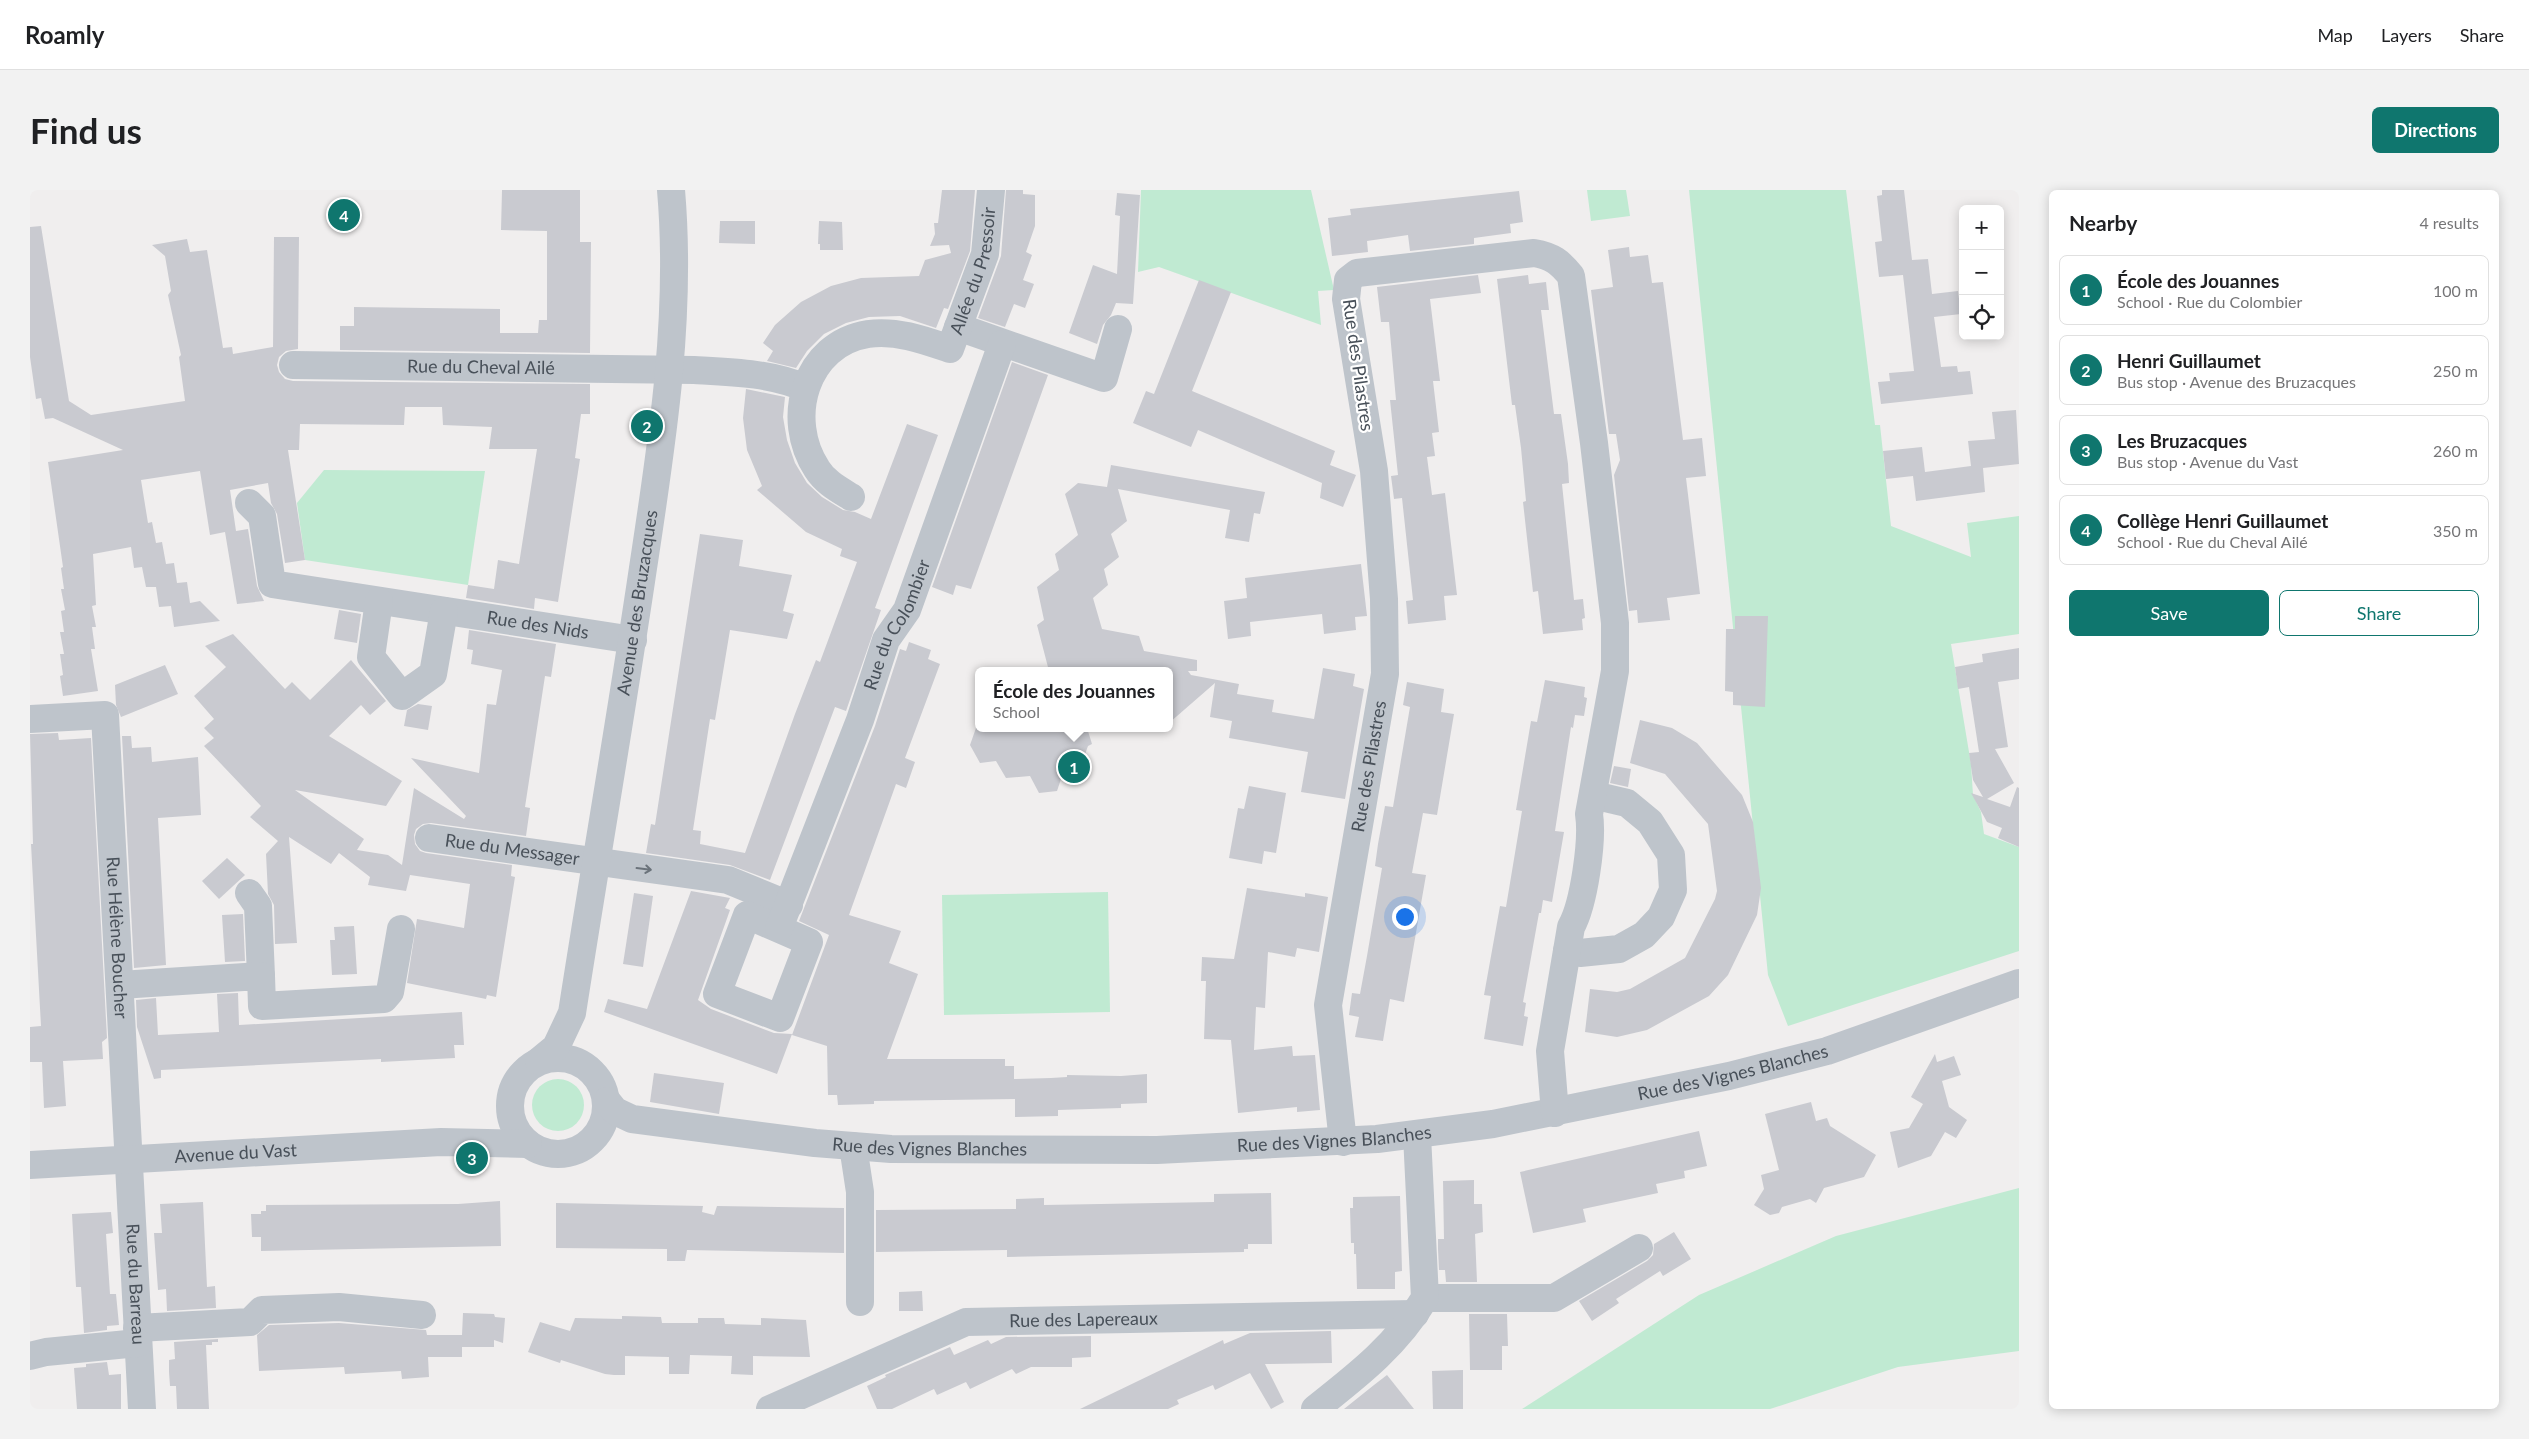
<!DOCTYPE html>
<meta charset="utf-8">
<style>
body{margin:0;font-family:Lato,sans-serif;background:#f2f2f2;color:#202124}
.controls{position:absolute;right:15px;top:15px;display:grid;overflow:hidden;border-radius:8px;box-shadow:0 2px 12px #0003}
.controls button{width:45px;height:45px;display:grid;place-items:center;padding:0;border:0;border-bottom:1px solid #e0e0e0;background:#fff;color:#202124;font:25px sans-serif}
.you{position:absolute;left:1374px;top:726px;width:18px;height:18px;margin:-12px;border:4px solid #fff;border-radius:50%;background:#1a73e8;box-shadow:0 0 0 8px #1a73e833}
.badge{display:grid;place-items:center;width:32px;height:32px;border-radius:50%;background:#0f766e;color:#fff;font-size:16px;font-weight:700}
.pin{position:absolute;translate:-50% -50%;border:2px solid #fff;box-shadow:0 1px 5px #0006}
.popup{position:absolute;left:945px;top:477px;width:198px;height:65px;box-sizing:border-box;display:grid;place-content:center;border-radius:8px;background:#fff;filter:drop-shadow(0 1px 4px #0005);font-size:16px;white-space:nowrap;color:#757577}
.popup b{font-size:19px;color:#202124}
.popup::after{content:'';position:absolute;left:50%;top:100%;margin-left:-10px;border:10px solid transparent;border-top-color:#fff}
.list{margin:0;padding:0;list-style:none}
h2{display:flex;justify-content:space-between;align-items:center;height:65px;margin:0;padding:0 20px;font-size:21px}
h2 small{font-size:16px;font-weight:400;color:#757577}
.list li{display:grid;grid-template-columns:32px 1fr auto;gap:15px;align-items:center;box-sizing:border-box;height:70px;margin:0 10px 10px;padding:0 10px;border:1px solid #e0e0e0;border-radius:8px}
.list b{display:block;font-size:19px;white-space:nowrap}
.list p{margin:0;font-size:16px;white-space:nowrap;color:#757577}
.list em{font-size:16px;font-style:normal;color:#757577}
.actions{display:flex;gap:10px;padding:15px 20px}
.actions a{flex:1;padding:11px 0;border:1px solid #0f766e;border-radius:8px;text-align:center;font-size:18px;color:#0f766e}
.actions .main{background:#0f766e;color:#fff}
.icon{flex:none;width:28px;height:28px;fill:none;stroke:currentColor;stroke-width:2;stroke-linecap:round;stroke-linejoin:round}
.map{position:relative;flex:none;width:1989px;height:1219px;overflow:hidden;border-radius:8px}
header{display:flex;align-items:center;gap:30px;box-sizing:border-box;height:70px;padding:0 25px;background:#fff;border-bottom:1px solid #e0e0e0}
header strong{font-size:24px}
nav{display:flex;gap:28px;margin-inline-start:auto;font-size:18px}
.intro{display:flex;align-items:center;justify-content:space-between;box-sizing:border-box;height:120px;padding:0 30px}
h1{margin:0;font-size:35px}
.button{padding:12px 22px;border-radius:8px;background:#0f766e;color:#fff;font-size:18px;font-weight:700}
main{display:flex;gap:30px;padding:0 30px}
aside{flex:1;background:#fff;border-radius:8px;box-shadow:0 2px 12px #0003}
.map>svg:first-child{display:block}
.green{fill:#c0ead2}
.building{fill:#c9cad0}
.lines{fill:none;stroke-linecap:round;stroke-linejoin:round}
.street{stroke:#bec4cb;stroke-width:28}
.oneway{stroke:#6b737b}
.labels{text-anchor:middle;stroke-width:4.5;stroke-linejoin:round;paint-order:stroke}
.street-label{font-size:18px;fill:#485059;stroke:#fff}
</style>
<header>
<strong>Roamly</strong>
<nav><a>Map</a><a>Layers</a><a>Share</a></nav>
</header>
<div class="intro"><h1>Find us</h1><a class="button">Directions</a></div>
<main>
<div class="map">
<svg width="1989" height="1219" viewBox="0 0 1989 1219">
<rect width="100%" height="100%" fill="#f0eeee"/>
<g class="green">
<path d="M1111,0H1281L1304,100L1288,101L1291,135L1129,77L1108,82Z"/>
<path d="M1557,0H1596L1600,26L1561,31Z"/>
<path d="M1659,0H1816L1845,235H1850L1861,336L1941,367L1937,333L1989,326V444L1921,454L1941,574L1943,605L1951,622L1954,644L1989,657V761L1758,836L1738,785Z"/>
<path d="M294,280L455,281L438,395L275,370L267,313Z"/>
<path d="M1078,702L1080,822L914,825L912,705Z"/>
<circle cx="528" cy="915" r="26"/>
<path d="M1989,998V1161L1868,1177L1740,1219H1492L1669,1105L1806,1046Z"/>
</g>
<g class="building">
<path d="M472,0H550V52H561L560,163L310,160V136H324V117L470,119V143H508L509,130H517V41L471,40Z"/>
<path d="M912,0H945L940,61L918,119L914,118L906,138L870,126L839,127L816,133L794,144L777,161L766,178L737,171L743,161L733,153L745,135L771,112L801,96L831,88L889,86L895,70L921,63L919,55L900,56L905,44L904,33H908Z"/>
<path d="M976,0H993V4L1005,5V36L996,62L1002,65L993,90L1004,94L995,118L984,114L975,137L948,128L971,66Z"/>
<path d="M1852,0H1874L1882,70L1898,69L1902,104L1928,101L1931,124L1904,127L1911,177L1927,176L1928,182L1940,181L1943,204L1851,214L1848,192L1860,191L1859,183L1884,181L1873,85L1849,87L1845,52L1852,51L1847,6L1852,5Z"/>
<path d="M1489,1L1493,32L1480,34L1481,43L1444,48V54L1380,61L1378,45L1337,51L1338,62L1302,66L1298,28L1321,25L1320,19Z"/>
<path d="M1087,3L1110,5L1103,114L1086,113L1081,125L1073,135L1067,154L1039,143L1063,75L1087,84L1090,26L1085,25Z"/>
<path d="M690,31H725V54L689,53Z"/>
<path d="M789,31L812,32L813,60H790V54H788Z"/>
<path d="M11,36L39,211L61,225L155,211L149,167L151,165L138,105L141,101L135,66L122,55L157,49L160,62L177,60L193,158L202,157L203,164L243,157L244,47H269L268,159L256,161L249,167L247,175L249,182L255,189L263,191L560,194V224H551L545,268L550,269L528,412L505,408L504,419L436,408L438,395L464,399L468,370L489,374L507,259H459L462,237L413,235L412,217H375L374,235L270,234L269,260H258L275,370L255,373L247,324L241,313L238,293L200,300L206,341L218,339L227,396L234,411L207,414L195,342L180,345L170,281L111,290L118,333L122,332L126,353L132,352L136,374L144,373L147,393L157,392L160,413L170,411L190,431L144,437L141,416L129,417L126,397H116L112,377L104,378L101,357L63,364L66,415L62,416L66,437H62L65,459H61L68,501L33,506L30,486L33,485L30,464H34L30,442H34L31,421L35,420L31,399H34L31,378L33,377L18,272L93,260L23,228L15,229L11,208L6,209L0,167V37Z"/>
<path d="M1599,57L1600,67L1618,65L1622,93L1633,92L1653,250L1672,248L1676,286L1656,288L1670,404L1637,408L1640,430L1608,433L1607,420L1599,421L1584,285L1590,270L1586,244H1579L1561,100L1583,97L1578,60Z"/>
<path d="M1448,85L1451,103L1400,109L1410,191H1403L1409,242L1402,243L1405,266L1397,267L1402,305L1415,303L1427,405L1414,406L1416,430L1378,434L1376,411L1383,410L1372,308L1364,309L1361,286L1368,285L1360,210H1366L1359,132H1351L1347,97Z"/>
<path d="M1498,85L1499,94L1516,92L1519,120H1511L1524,224H1531L1538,274L1539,293L1532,294L1544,410L1553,409L1555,428L1552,429L1553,440L1513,444L1508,401L1503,402L1493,312L1496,311L1491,258L1485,215H1482L1467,89Z"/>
<path d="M1169,90L1201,102L1162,201L1305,261L1300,275L1326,285L1313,317L1290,308L1292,293L1168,240L1161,257L1103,233L1116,201L1124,204Z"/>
<path d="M982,172L1018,185L941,399L926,395L923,405L902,397Z"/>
<path d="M716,199L755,207L753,227L757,250L765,273L777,293L792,307L813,320L825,322L841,329L877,234L908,245L845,418L851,420L816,521L805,517L740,690L700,675L616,663L621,634L625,635L670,344L713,350L709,376L762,385L753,421L764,424L757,449L700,440L685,530L680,529L663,640L671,641L670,654L715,663L765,524L786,470L790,472L827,372L810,366L812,359L776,342L727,300L732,296L717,260L713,228Z"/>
<path d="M1986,220L1989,274L1953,278L1955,302L1886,311L1883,286L1856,289L1853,261L1892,257L1895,282L1941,276L1938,251L1965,249L1962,222Z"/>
<path d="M1081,275L1235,302L1230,324L1224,323L1219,352L1195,348L1200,320L1088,299L1097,331L1081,344L1089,367L1074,379L1078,395L1063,408L1072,439L1109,446L1114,461L1167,470V481H1158L1161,485L1209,494L1207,504L1244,510L1242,522L1284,529L1293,478L1325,484L1323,496L1334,499L1315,609L1271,602L1278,562L1199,548L1202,531L1180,527L1185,493L1139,533V481H1019L1007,435L1014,430L1007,397L1029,380L1025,364L1048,345L1035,304L1048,293L1077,297Z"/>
<path d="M1331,374L1337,426L1325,427L1326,440L1294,444L1292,424L1220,432L1221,446L1198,449L1194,411L1217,408L1215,388Z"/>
<path d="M309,420L331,424L327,453L304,449Z"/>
<path d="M1705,426H1738L1735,517L1703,515V502L1695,501L1696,439H1705Z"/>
<path d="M439,440L526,454L521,487L515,486L495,617L500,618L496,646L401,633L393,634L386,639L384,645L385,654L390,661L396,663L482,675L481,686L485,687L466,807L457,805L456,809L377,793L387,729L434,738L440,694L380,685L376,701L338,695L340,687L309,663L301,674L259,647L267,753L245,754L244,715L238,704L236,664L248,651L220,627L231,616L174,556L184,548L174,538L184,529L164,506L196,477L175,456L203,444L255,499L262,492L280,510L321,470L356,511L340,525L331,515L299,546L372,591L356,616L265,600L334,649L327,660L358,665L372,675L384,598L434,629L436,626L381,568L449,583L457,514L466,515L472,480L441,474L443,460L437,459Z"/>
<path d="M879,452L901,460L898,469L910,474L875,568L885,572L876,598L866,594L819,725L871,741L859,773L888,784L857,869H975V876H984V889L1021,888L1037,887V885L1091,886L1117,884V913L1091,914V918L1028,920V926L985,927V909L844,911V914L808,915L807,905H798L797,856L762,845L799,745L769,731L845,536L870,459L876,461Z"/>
<path d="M1989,458V489L1968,492L1978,557L1965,559L1984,593L1957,609L1980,617L1987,597L1989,598V657L1968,648L1972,638L1957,632L1941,603L1953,607L1943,590L1939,563L1949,562L1939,497L1928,499L1925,477L1953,472L1952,464Z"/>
<path d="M135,475L148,504L91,527L86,515L85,495Z"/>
<path d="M1515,490L1555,497L1554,507L1557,508L1554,526L1545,525L1543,538L1541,537L1525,641L1534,642L1522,712L1513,710L1511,723H1509L1493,812L1496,813L1494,826L1498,827L1493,856L1454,849L1461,806L1454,805L1470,716L1476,717L1492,621L1486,620L1501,531L1507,532Z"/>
<path d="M1377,492L1414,499L1411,522L1424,524L1407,625L1393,623L1382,683L1396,685L1374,812L1360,809L1353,851L1325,847L1329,827L1319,825L1322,803L1330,804L1337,766L1352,678L1345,676L1348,654L1355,616L1363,617L1380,517L1373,515Z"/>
<path d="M388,514L402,516L398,540L374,536L377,520Z"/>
<path d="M1610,530L1642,538L1667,553L1712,605L1723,632L1731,698L1727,725L1698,785L1679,806L1617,840L1587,847L1555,842L1560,799L1587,802L1600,799L1655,768L1685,709L1687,701L1678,634L1635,584L1600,573Z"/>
<path d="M946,538H1057L1062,554L1058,556L1049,581L1033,583L1027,601L1009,603L1000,586L976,588L966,571L950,573L940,555Z"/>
<path d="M28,543L29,550L61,548L77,848L72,852L73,869L33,871L36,916L14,918L12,872H0V837L11,836L1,654H3L0,544Z"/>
<path d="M92,546H101L102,558L121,557L122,572L168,567L171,625L128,628L136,775L104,778Z"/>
<path d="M1584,576L1601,579L1598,597L1580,593Z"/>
<path d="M1219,596L1256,603L1246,663L1234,661L1232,674L1199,668L1208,618L1214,619Z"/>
<path d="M197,668L215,685L189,709L172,691Z"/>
<path d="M1217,698L1275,707V703L1298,707L1289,762L1267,758L1265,767L1238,762L1235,818L1226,817L1224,860L1262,856L1263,866L1285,865L1290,920L1267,922V917L1208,923L1201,850L1174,849L1176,791H1171L1172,767L1204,769Z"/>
<path d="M661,701L700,708L695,718L700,720L668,810L681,819L744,843L762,844L747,884L574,822L578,809L617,819Z"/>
<path d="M604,703L623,706L613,777L593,774Z"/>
<path d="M213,724L215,771L195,772L192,725Z"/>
<path d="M324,736L327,784L302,785L300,750H305L304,737Z"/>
<path d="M208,803L209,835L432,822L434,855H424L425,868L351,872V869L131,880V888L124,889L107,837L106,810L126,808L128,845L189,842L187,804Z"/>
<path d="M1905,864L1907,872L1924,866L1931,885L1912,891L1919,917L1937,930L1926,948L1915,942L1901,966L1868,978L1860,942L1879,938L1893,914L1881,907Z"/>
<path d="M624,883L694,893L689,924L620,912Z"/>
<path d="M1781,912L1786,931L1797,928L1800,936L1846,965L1834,987L1794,998L1786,1013L1780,1009L1752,1017L1749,1023L1740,1025L1724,1015L1734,999L1731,985L1749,980L1735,924Z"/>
<path d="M1669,941L1677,976L1654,981L1655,988L1626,994L1628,1003L1553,1019L1556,1032L1503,1043L1490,982Z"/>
<path d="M1444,990V1014H1452L1453,1042L1445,1044L1447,1092H1416L1415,1080H1409L1408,1059V1049H1414L1413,991Z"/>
<path d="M1241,1003L1242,1054H1218V1059H1214V1062L977,1067V1060L846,1062V1020L986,1019V1009L1014,1008V1015L1184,1012V1004Z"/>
<path d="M1370,1006L1372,1081L1365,1082V1099H1327L1326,1064H1324V1053H1321L1320,1018H1323V1007Z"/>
<path d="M470,1011L471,1056L231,1061V1047H222L221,1024H231V1021H236V1015L428,1014Z"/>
<path d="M173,1012L177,1097L185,1096L186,1118L137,1121L136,1099L128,1100L124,1043H132L130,1014Z"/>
<path d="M526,1013L673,1016L672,1022L684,1025L687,1016L814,1018V1063L657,1060L655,1071H637V1059L526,1058Z"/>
<path d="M81,1022L83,1043L76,1044L80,1104H86L89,1135L77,1136V1140L54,1143L51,1097H46L42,1024Z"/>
<path d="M1644,1042L1661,1069L1633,1086L1630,1081L1586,1109L1589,1113L1562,1131L1549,1111L1617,1071L1623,1065L1624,1054Z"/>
<path d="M892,1101L893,1121H869V1102Z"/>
<path d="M433,1123L464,1124L465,1127L475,1128L473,1153L464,1150V1157H432V1167H398L399,1187L372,1189L371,1181L315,1184L314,1177L229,1181L227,1145L239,1135L309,1133L396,1140L397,1145H432Z"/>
<path d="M1439,1124H1477L1478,1156H1472V1180H1440Z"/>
<path d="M592,1126L631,1127L632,1133H668V1128H694L695,1134L731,1135V1128L776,1130L780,1167L723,1166V1185L701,1184L702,1166L660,1165L659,1184H639V1167L595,1166V1185H584L575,1184L531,1170L530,1173L498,1162L510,1132L540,1141L545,1128L592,1129Z"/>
<path d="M1301,1141L1302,1173L1235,1174L1254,1212L1241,1219L1220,1183L1185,1200L1183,1195L1147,1210L1149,1214L1138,1219H1050L1193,1150L1194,1154L1220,1143Z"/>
<path d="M1061,1146V1167L1042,1168V1177H1001L986,1184L982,1179L940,1199L936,1192L907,1205L904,1199L862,1219H847L837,1196L856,1187L855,1185L920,1157L924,1165L958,1150L961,1154L976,1147Z"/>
<path d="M188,1149V1152H182V1155H176L179,1219H147L146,1196H140L139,1182V1170L145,1169L144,1152Z"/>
<path d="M77,1172L79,1185L91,1184V1219H47L44,1178L56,1177V1174Z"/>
<path d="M1433,1180V1219H1403L1402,1181Z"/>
<path d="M1357,1185L1384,1219H1314L1344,1195Z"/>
</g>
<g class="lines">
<g class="street">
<path d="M928,137L1074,188L1088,139"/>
<path id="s1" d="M263,175L664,180C700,182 742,183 775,198"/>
<path id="s2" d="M821,307C808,299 795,292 787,279C754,229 775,154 838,144C867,140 894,150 920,159L955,64L961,0"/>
<path id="s3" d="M219,313L232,326L242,394L603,450"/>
<path d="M349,411L341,467L372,506L403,484L414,421"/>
<path id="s4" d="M0,529L75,525L112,1219"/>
<path id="s5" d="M399,648L698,690L759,715"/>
<path d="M219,703L228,716L231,786"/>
<path d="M717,725L779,752L750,828L687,804Z"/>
<path id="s6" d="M749,738L830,530L856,450L877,420L972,154"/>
<path d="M1537,761L1550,763L1589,759L1614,745L1631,727L1643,700L1641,665L1620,632L1597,613L1563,605"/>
<path d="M90,795L231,786L232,816L354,809L360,802L371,739"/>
<circle cx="528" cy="916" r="48"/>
<path id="s7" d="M509,871L526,857L542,823C565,675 591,527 613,378C632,253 652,127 641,0"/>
<path id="s8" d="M577,911L585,921L602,929L785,953L861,959L1127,960L1347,949L1463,934L1699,886L1797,861L1989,793"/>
<path id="s9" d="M1313,952L1298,815L1355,484L1354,409L1344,281L1316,109L1318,90L1327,83L1504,63C1522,66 1530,72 1541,86L1564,253L1585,433V481L1559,624C1563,650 1554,714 1541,737L1520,861L1525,923"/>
<path d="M823,956L830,1002V1112"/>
<path id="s10" d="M0,975L411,952L498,954"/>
<path d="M1395,1108H1524L1609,1058"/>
<path d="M107,1138L220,1132L232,1120L309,1117L392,1125"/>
<path d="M0,1166L16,1162L108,1153"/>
<path id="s11" d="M740,1219L936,1132L1385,1124"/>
<path d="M1285,1219C1328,1185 1366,1156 1395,1108L1387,945"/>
</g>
</g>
<defs><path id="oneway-shaft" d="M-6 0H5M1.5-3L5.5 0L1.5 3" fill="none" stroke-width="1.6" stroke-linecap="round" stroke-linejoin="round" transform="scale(1.25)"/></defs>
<use class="oneway" href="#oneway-shaft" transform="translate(614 679) rotate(7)"/>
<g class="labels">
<g class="street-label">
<text dy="6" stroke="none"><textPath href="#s2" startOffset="382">Allée du Pressoir</textPath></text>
<text transform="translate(1328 175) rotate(82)" y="6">Rue des Pilastres</text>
<text dy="6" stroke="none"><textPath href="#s1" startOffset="188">Rue du Cheval Ailé</textPath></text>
<text dy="6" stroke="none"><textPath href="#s7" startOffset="475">Avenue des Bruzacques</textPath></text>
<text dy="6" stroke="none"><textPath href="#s3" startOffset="356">Rue des Nids</textPath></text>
<text dy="6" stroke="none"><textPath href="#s6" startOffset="326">Rue du Colombier</textPath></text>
<text dy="6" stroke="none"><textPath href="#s9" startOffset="380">Rue des Pilastres</textPath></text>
<text dy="6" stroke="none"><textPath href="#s5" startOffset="84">Rue du Messager</textPath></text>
<text dy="6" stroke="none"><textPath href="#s4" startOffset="298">Rue Hélène Boucher</textPath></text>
<text dy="6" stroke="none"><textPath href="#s8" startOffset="1141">Rue des Vignes Blanches</textPath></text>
<text dy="6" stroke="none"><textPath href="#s8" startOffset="736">Rue des Vignes Blanches</textPath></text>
<text dy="6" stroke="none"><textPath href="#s8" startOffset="331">Rue des Vignes Blanches</textPath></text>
<text dy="6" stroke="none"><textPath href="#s10" startOffset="206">Avenue du Vast</textPath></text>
<text dy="6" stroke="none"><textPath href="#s4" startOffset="645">Rue du Barreau</textPath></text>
<text dy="6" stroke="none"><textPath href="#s11" startOffset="332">Rue des Lapereaux</textPath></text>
</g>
</g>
</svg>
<div class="controls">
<button>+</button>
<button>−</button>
<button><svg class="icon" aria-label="locate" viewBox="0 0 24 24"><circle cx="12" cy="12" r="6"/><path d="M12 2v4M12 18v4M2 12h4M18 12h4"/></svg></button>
</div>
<div class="you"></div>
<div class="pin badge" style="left:1044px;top:577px">1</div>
<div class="popup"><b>École des Jouannes</b>School</div>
<div class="pin badge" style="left:617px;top:236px">2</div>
<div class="pin badge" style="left:442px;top:968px">3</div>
<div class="pin badge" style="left:314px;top:25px">4</div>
</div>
<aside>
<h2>Nearby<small>4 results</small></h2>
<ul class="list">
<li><span class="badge">1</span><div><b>École des Jouannes</b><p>School · Rue du Colombier</p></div><em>100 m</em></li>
<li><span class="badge">2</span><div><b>Henri Guillaumet</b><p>Bus stop · Avenue des Bruzacques</p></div><em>250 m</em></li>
<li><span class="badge">3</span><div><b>Les Bruzacques</b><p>Bus stop · Avenue du Vast</p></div><em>260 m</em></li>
<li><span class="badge">4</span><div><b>Collège Henri Guillaumet</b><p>School · Rue du Cheval Ailé</p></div><em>350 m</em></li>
</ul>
<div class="actions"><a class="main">Save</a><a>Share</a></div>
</aside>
</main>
